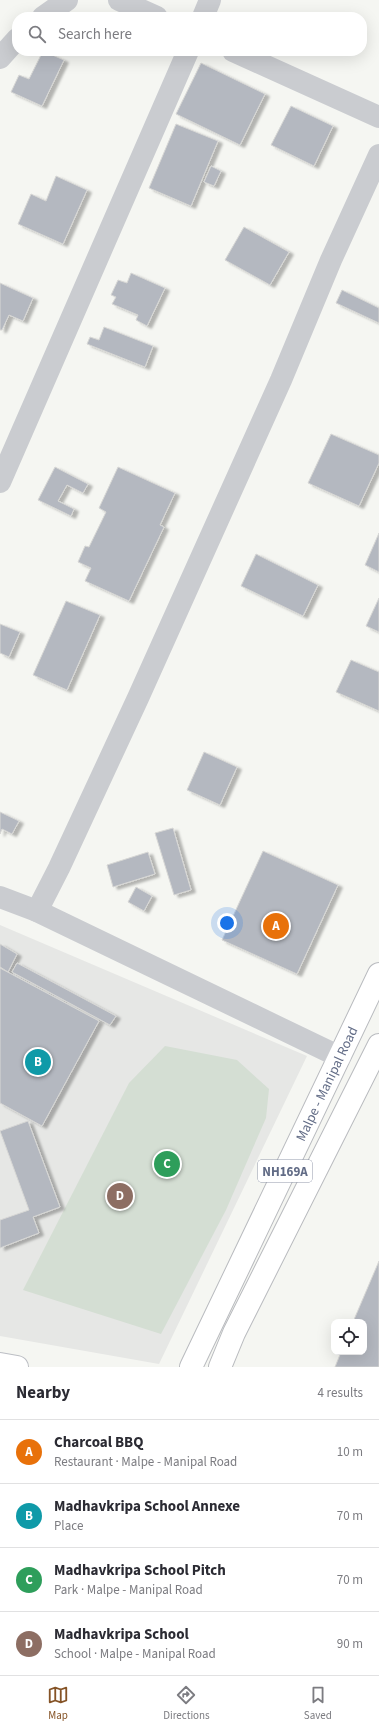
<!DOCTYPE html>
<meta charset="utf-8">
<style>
body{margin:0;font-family:"Source Sans 3",sans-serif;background:#f2f2f3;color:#2b2b33}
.controls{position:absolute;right:12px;bottom:12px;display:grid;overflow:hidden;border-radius:8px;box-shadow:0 4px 16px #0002}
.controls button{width:36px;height:36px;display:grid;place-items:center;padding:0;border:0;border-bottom:1px solid #e1e1e2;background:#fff;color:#2b2b33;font:20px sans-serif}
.you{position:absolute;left:227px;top:923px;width:14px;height:14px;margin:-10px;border:3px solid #fff;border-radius:50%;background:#1a73e8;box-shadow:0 0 0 6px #1a73e833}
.badge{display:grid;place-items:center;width:26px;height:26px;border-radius:50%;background:#855326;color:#fff;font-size:13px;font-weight:700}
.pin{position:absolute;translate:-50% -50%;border:2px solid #fff;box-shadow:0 1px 4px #0006}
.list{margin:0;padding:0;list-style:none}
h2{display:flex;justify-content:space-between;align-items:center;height:52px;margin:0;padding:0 16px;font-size:17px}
h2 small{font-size:13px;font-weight:400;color:#7c7c81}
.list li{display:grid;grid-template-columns:26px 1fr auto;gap:12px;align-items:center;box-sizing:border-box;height:64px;padding:0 16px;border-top:1px solid #e1e1e2}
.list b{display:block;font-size:15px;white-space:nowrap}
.list p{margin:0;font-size:13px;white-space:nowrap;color:#7c7c81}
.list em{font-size:13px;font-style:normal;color:#7c7c81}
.icon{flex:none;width:22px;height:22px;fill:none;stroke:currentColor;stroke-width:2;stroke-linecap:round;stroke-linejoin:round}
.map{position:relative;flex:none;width:379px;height:1367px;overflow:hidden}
.search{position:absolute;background:#fff;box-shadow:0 4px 16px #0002;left:12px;right:12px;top:12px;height:44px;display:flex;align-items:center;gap:10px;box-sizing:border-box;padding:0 14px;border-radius:16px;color:#7c7c81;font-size:15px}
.sheet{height:308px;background:#fff}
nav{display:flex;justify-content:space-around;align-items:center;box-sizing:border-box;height:56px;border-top:1px solid #e1e1e2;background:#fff;font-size:11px;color:#7c7c81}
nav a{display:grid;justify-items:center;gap:2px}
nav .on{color:#855326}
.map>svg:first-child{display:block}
.built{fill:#e6e7e5}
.green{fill:#d4ded3}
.building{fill:#b4b8c0;stroke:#d7d7d5;filter:url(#shadow)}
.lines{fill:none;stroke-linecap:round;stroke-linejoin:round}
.secondary-casing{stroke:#bcbec4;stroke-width:24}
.highway-casing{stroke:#b9bbbf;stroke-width:24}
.street{stroke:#caccd0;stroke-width:22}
.secondary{stroke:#fff;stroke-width:22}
.highway{stroke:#fff;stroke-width:22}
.labels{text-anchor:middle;stroke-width:4;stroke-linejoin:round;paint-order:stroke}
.shield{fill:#fff;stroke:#9198aa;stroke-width:1}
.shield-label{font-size:13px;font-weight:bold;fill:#626c86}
.street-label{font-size:14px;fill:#626c86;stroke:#fff}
</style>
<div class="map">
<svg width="379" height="1367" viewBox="0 0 379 1367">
<defs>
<filter id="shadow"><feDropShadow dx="4.5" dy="2.5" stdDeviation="1" flood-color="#0004"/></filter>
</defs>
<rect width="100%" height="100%" fill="#f5f6f2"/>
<path class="built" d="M0,925L307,1056L159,1364L0,1336Z"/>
<path class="green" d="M165,1046L237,1060L269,1089L266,1118L226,1210L161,1334L23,1290L129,1083Z"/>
<g class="building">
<path d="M43,51L64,60L42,106L11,92L19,75L29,79Z"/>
<path d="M201,63L265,94L240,145L176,114Z"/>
<path d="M291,106L333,126L314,166L271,145Z"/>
<path d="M176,124L218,141L191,206L149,188Z"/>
<path d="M211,166L221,171L214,186L204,182Z"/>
<path d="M56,176L87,190L63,244L18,224L31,194L46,201Z"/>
<path d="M244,227L289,252L270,285L225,260Z"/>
<path d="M131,273L165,288L147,326L136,320L138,315L112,304L116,297L111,295L118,280L127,283Z"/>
<path d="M0,283L33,298L23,321L9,315L2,330H0Z"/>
<path d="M342,290L379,308V323L336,303Z"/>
<path d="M104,327L153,346L145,367L87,344L90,337L99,340Z"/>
<path d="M331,434L379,455V463L359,506L308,483Z"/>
<path d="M55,467L88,484L83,493L67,485L58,501L74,509L71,516L38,500Z"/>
<path d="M118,467L175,493L160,525L164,527L129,601L85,581L91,568L78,562L85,546L89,547L106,512L99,508Z"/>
<path d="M379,533V572L365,565Z"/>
<path d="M256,554L318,585L303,616L241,586Z"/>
<path d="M379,598V632L366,626Z"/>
<path d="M66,601L100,615L67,690L33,675Z"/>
<path d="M0,624L20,632L9,657L0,653Z"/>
<path d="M351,660L379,672V711L336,692Z"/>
<path d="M204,752L237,767L220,805L187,790Z"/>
<path d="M0,812L19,821L12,834L2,829L0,834Z"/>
<path d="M173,828L191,890L174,895L155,833Z"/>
<path d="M263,851L338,885L297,974L222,940Z"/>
<path d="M148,852L155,874L113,887L107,865Z"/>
<path d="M136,887L152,896L144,911L128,902Z"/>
<path d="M0,944L17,954L8,972L0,967Z"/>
<path d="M17,963L116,1016L110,1025L12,972Z"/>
<path d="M0,968L99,1021L42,1126L0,1103Z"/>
<path d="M28,1121L60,1207L33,1217L39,1233L0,1248V1220L29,1210L0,1131Z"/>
<path d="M379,1261V1367H335L341,1352H364V1322H353Z"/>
</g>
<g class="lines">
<g class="secondary-casing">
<path id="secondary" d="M0,1364L17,1367"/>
</g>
<g class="highway-casing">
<g id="highway">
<path id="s1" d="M191,1367L379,974"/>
<path d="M220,1367L234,1333L379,1045"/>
</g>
</g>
<g class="street">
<path d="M119,0L157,17"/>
<path d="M43,17L67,0"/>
<path d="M203,17L210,0"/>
<path d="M233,51L379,117"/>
<path d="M0,58L17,39"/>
<path d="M0,482L188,51"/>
<path d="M0,897L37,911"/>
<path d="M340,1057L37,911L59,868L138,698L281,380L331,260L379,155"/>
</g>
<use href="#secondary" class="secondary"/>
<use href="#highway" class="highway"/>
</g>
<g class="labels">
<rect class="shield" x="258" y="1160" width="54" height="22" rx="3"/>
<g class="shield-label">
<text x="285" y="1176">NH169A</text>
</g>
<g class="street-label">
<text dy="5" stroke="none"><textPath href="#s1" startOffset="314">Malpe - Manipal Road</textPath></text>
</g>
</g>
</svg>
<div class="controls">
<button><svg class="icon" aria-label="locate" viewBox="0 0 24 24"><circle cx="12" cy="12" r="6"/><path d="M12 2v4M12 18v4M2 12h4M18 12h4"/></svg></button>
</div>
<div class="you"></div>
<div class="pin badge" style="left:276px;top:926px;background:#e8710a">A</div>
<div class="pin badge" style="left:38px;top:1062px;background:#0f9aa8">B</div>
<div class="pin badge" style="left:167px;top:1164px;background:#2e9e5b">C</div>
<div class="pin badge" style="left:120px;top:1196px;background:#8d6e63">D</div>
<div class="search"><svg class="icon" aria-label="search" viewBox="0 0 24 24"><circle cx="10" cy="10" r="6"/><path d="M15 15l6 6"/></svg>Search here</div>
</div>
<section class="sheet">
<h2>Nearby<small>4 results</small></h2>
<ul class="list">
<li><span class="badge" style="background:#e8710a">A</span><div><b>Charcoal BBQ</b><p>Restaurant · Malpe - Manipal Road</p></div><em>10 m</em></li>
<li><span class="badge" style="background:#0f9aa8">B</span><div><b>Madhavkripa School Annexe</b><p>Place</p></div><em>70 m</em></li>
<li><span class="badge" style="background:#2e9e5b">C</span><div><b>Madhavkripa School Pitch</b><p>Park · Malpe - Manipal Road</p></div><em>70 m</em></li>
<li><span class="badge" style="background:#8d6e63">D</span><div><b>Madhavkripa School</b><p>School · Malpe - Manipal Road</p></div><em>90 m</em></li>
</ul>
</section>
<nav>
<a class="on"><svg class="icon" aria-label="map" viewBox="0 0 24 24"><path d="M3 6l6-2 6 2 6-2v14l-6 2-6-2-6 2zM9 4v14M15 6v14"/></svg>Map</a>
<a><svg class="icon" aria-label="directions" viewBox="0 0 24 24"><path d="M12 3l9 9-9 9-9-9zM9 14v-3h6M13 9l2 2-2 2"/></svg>Directions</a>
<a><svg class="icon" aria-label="saved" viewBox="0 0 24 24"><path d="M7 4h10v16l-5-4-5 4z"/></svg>Saved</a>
</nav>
